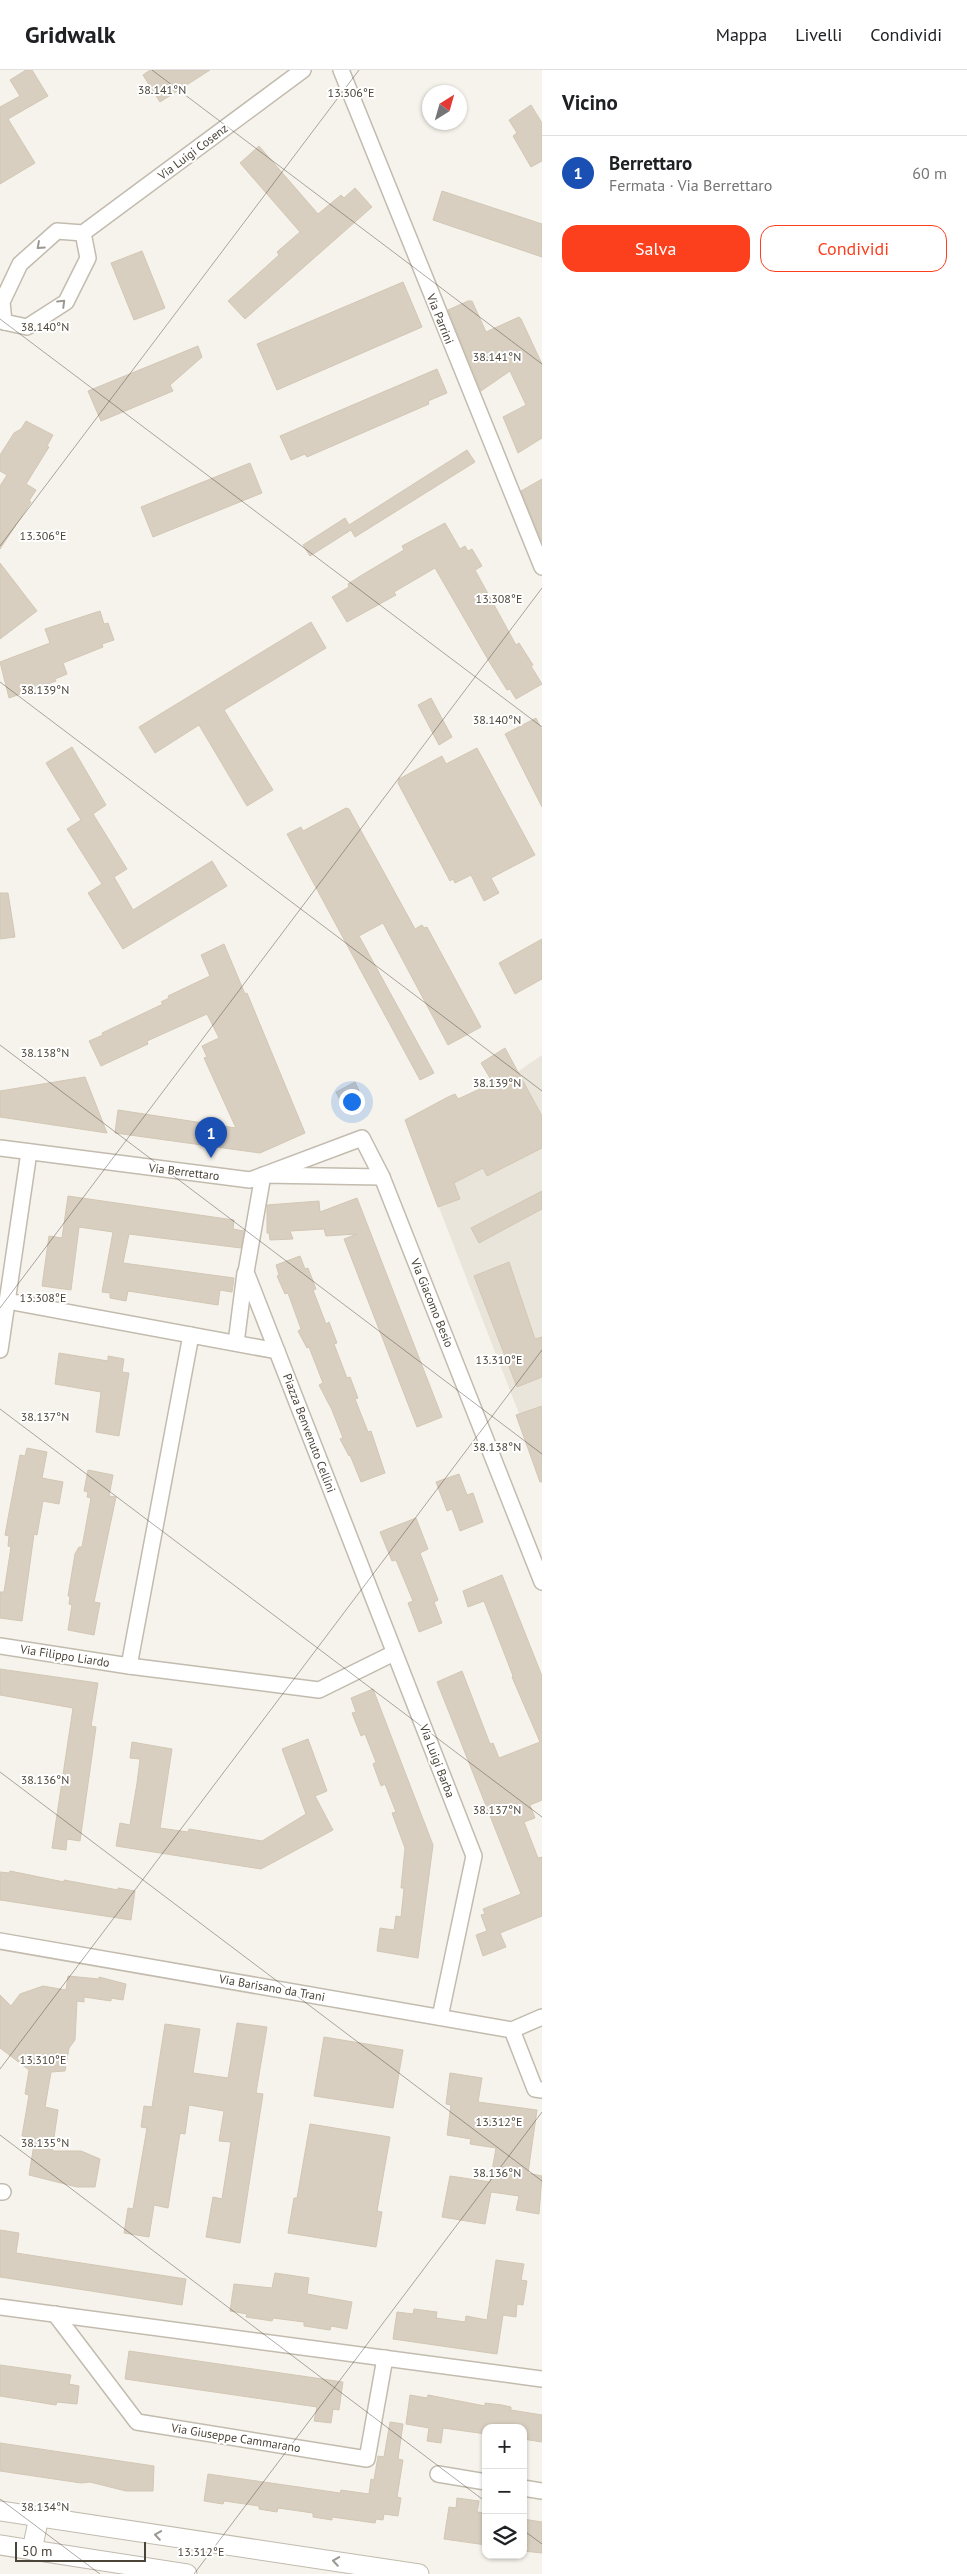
<!DOCTYPE html>
<html lang="it">
<meta charset="utf-8">
<style>
body{margin:0;font-family:"PT Sans",sans-serif;background:#f6f6f6;color:#202124}
.controls{position:absolute;right:15px;bottom:15px;display:grid;overflow:hidden;border-radius:10px;box-shadow:0 1px 4px #0004}
.controls button{width:45px;height:45px;display:grid;place-items:center;padding:0;border:0;border-bottom:1px solid #e0e0e0;background:#fff;color:#202124;font:25px sans-serif}
.compass{position:absolute;left:422px;top:15px;width:45px;height:45px;border-radius:50%;background:#fff;box-shadow:0 1px 4px #0004;rotate:37deg}
.scale{position:absolute;left:15px;bottom:12px;width:131px;box-sizing:border-box;padding-left:5px;border:2px solid #4b4439;border-top:0;font-size:14px;line-height:18px;white-space:nowrap;color:#4b4439;-webkit-text-stroke:4px #fff;paint-order:stroke}
.you{position:absolute;left:351px;top:1031px;width:18px;height:18px;margin:-12px;border:4px solid #fff;border-radius:50%;background:#1a73e8;box-shadow:0 0 0 8px #1a73e833}
.badge{display:grid;place-items:center;width:32px;height:32px;border-radius:50%;background:#fc3f1d;color:#fff;font-size:16px;font-weight:700}
.pin{position:absolute;translate:-50% -41px;filter:drop-shadow(0 1px 2px #0008)}
.pin::after{content:'';position:absolute;top:26px;width:18px;height:15px;background:inherit;clip-path:polygon(0 0,100% 0,50% 100%)}
.list{margin:0;padding:0;list-style:none}
h2{display:flex;justify-content:space-between;align-items:center;height:65px;margin:0;padding:0 20px;font-size:21px}
h2 small{font-size:16px;font-weight:400;color:#757577}
.list li{display:grid;grid-template-columns:32px 1fr auto;gap:15px;align-items:center;box-sizing:border-box;height:75px;padding:0 20px;border-top:1px solid #e0e0e0}
.list b{display:block;font-size:19px;white-space:nowrap}
.list p{margin:0;font-size:16px;white-space:nowrap;color:#757577}
.list em{font-size:16px;font-style:normal;color:#757577}
.actions{display:flex;gap:10px;padding:15px 20px}
.actions a{flex:1;padding:11px 0;border:1px solid #fc3f1d;border-radius:15px;text-align:center;font-size:18px;color:#fc3f1d}
.actions .main{background:#fc3f1d;color:#fff}
.icon{flex:none;width:28px;height:28px;fill:none;stroke:currentColor;stroke-width:2;stroke-linecap:round;stroke-linejoin:round}
.map{position:relative;flex:none;width:542px;height:2504px;overflow:hidden}
header{display:flex;align-items:center;gap:30px;box-sizing:border-box;height:70px;padding:0 25px;background:#fff;border-bottom:1px solid #e0e0e0}
header strong{font-size:24px}
nav{display:flex;gap:28px;margin-inline-start:auto;font-size:18px}
main{display:flex}
aside{flex:1;background:#fff}
.map>svg:first-child{display:block}
.residential{fill:#eae5da}
.building{fill:#d8cfc1;stroke:#d3c7b4}
.lines{fill:none;stroke-linecap:round;stroke-linejoin:round}
.minor-casing{stroke:#c2bbae;stroke-width:18}
.tertiary-casing{stroke:#c2bbae;stroke-width:21}
.minor{stroke:#fff;stroke-width:15}
.tertiary{stroke:#fff;stroke-width:19}
.oneway{stroke:#9c9892}
.ticks{fill:none;stroke:#4b4439;stroke-width:1;stroke-opacity:0.45}
.labels{text-anchor:middle;stroke-width:4;stroke-linejoin:round;paint-order:stroke}
.street-label{font-size:12px;fill:#4b4439;stroke:#fff}
.ticks-label{font-size:12px;text-anchor:middle;fill:#4b4439;stroke:#fff;stroke-width:4;stroke-linejoin:round;paint-order:stroke}
</style>
<header>
<strong>Gridwalk</strong>
<nav><a>Mappa</a><a>Livelli</a><a>Condividi</a></nav>
</header>
<main>
<div class="map">
<svg width="542" height="2504" viewBox="0 0 542 2504">
<rect width="100%" height="100%" fill="#f6f3ec"/>
<path class="residential" d="M542,985V1403L414,1073Z"/>
<g class="building">
<path d="M26,0H32L48,26L8,49L35,93L0,114V37L20,26L10,10Z"/>
<path d="M150,0H210L160,32L143,5Z"/>
<path d="M531,35L542,53V91L531,97L513,66L517,63L509,50Z"/>
<path d="M259,76L318,144L341,125L344,128L355,118L372,137L245,249L228,231L279,185L277,182L300,162L240,93Z"/>
<path d="M442,121L542,154V187L433,150Z"/>
<path d="M142,181L165,238L134,250L111,193Z"/>
<path d="M403,212L422,257L277,320L257,274Z"/>
<path d="M468,231H472L486,262L519,247L521,249L542,294V368L518,383L503,347L526,335L510,301L481,321L448,240Z"/>
<path d="M198,276L202,287L170,315L173,321L101,351L88,321Z"/>
<path d="M437,299L447,323L428,331L429,334L307,387L305,384L291,390L280,366Z"/>
<path d="M26,351L53,365L47,376L49,377L26,414L36,420L29,431L31,432L0,479V416L7,405L0,401V385L14,363L21,359Z"/>
<path d="M467,380L475,392L355,467L351,460L310,486L303,475L345,448L349,455Z"/>
<path d="M250,393L262,423L153,467L141,437Z"/>
<path d="M542,409V472L521,421Z"/>
<path d="M445,453L460,479L465,476L468,481L472,479L482,496L475,500L516,575L519,573L533,595L531,596L542,614L516,629L510,619L507,620L490,593L435,498L394,522L396,525L347,552L332,527L349,517L348,514L362,505L404,480L402,476Z"/>
<path d="M0,493L37,541L0,569Z"/>
<path d="M100,541L104,554L108,553L114,570L102,574L103,577L63,593L67,604L55,609L56,611L9,628L0,592L50,573L45,559Z"/>
<path d="M311,552L326,578L224,640L273,720L247,736L199,655L155,683L139,657Z"/>
<path d="M431,628L452,667L439,675L418,635Z"/>
<path d="M536,648L542,660V737L505,664Z"/>
<path d="M72,677L106,735L93,744L127,799L114,807L133,840L212,791L227,816L123,879L88,823L102,814L67,759L81,750L46,693Z"/>
<path d="M477,678L535,785L491,808L499,823L484,831L471,805L455,813L453,809L450,811L398,713L399,709L442,686L446,694Z"/>
<path d="M346,738L349,739L415,859L422,855L424,858L427,857L481,957L448,975L383,853L359,866L434,1003L420,1010L287,764L301,757L303,761Z"/>
<path d="M0,823H8L15,867L0,869Z"/>
<path d="M542,869V909L515,924L499,893Z"/>
<path d="M224,874L245,924L247,923L305,1063L260,1083L115,1063L118,1040L236,1058L204,988L207,987L202,976L219,968L207,944L147,971L148,974L101,996L89,971L103,965L102,963L163,934L161,932L169,928L168,926L210,906L201,885Z"/>
<path d="M505,978L542,1046V1078L487,1106L483,1098L454,1113L460,1129L438,1137L405,1050L448,1027L455,1024L458,1029L493,1013L481,993Z"/>
<path d="M85,1007L107,1063L0,1047V1021Z"/>
<path d="M355,1012L362,1027L343,1036L336,1022Z"/>
<path d="M542,1121V1139L479,1173L471,1158Z"/>
<path d="M68,1126L234,1150L233,1159L244,1161L241,1178L129,1164L123,1193L234,1208L232,1222L220,1220L218,1235L128,1221L126,1231L110,1228V1223L102,1222L113,1162L79,1157L71,1220L42,1216L49,1166L62,1168Z"/>
<path d="M357,1128L442,1347L417,1357L344,1169L357,1164L326,1166L324,1159L290,1161L293,1169L270,1170L269,1163H267V1135L319,1131L320,1142Z"/>
<path d="M300,1186L305,1199L308,1198L316,1219L313,1220L326,1254L329,1252L337,1273L334,1274L347,1308L350,1307L358,1328L355,1329L368,1362L371,1361L385,1403L361,1412L350,1385L349,1386L340,1369L343,1368L332,1340L319,1315L323,1313L309,1277L307,1278L298,1261L301,1259L288,1223L285,1224L277,1206L279,1205L276,1195Z"/>
<path d="M509,1192L535,1269L542,1267V1307L517,1317L474,1206Z"/>
<path d="M59,1283L108,1291V1286L124,1289L122,1302L129,1303L119,1366L96,1362L101,1322L55,1314Z"/>
<path d="M542,1336V1412H540L516,1345Z"/>
<path d="M27,1378L47,1382L42,1408L63,1412L59,1434L43,1431L37,1465L34,1464L22,1551L0,1548V1522H4L11,1477L8,1476L9,1466L5,1465L9,1443L20,1385L25,1386Z"/>
<path d="M88,1400L113,1405L109,1426L116,1427L94,1532L100,1533L94,1565L68,1560L72,1535L69,1534L70,1526H68L75,1484L79,1477H82L91,1428L87,1427L88,1422L84,1421Z"/>
<path d="M459,1404L467,1425L473,1423L483,1452L460,1461L452,1439L447,1441L436,1412Z"/>
<path d="M416,1448L428,1479L420,1483L438,1530L434,1532L442,1553L419,1562L408,1533L413,1531L396,1490L392,1491L380,1462Z"/>
<path d="M502,1505L542,1606V1730L530,1735L535,1748L524,1752L538,1788L542,1787V1846L500,1863L506,1877L483,1886L476,1865L487,1861L481,1845L485,1844L483,1839L521,1824L437,1612L462,1601L490,1674L493,1673L499,1688L540,1672L512,1607L513,1606L484,1531L468,1537L463,1521Z"/>
<path d="M0,1599L98,1613L91,1656L96,1657L80,1771L67,1769L66,1780L52,1778L73,1638L0,1625Z"/>
<path d="M373,1619L433,1775L418,1888L377,1881L380,1858L394,1860L396,1846L401,1847L404,1818H401L405,1778L392,1743L396,1742L385,1714L381,1716L373,1694L376,1692L365,1664L361,1666L352,1643L356,1642L351,1628Z"/>
<path d="M308,1669L327,1721L315,1726L333,1760L261,1799L116,1776L120,1753L130,1755L137,1713L140,1689L130,1688L132,1672L172,1679L160,1758L188,1762L189,1759L262,1771L306,1744L282,1679Z"/>
<path d="M10,1801L64,1812V1810L118,1820V1818L135,1821L131,1850L0,1830V1802L9,1803Z"/>
<path d="M68,1906L99,1909V1907L126,1914L123,1930L111,1928V1931L84,1927V1932L77,1931L75,1970L69,1978L65,2001L51,2002L45,2037L58,2040L52,2081H81L100,2089L95,2117H77L29,2105L35,2068L22,2066L29,2025L25,2024L29,2000L0,1978V1925L11,1936L20,1924L43,1916L66,1920Z"/>
<path d="M237,1953L267,1957L256,2023L263,2024L240,2173L206,2167L213,2127L222,2129L231,2072L219,2071L224,2041L189,2035L185,2064L180,2063L168,2138L154,2135L149,2167L124,2163L128,2138L133,2139L147,2058L141,2057L144,2036L152,2037L165,1954L200,1959L193,2003L228,2008Z"/>
<path d="M324,1967L403,1980L393,2038L314,2026Z"/>
<path d="M450,2003L482,2008L478,2032L537,2040L528,2103L542,2106L539,2144L516,2140L519,2126L491,2122L485,2154L442,2147L450,2106L490,2112L496,2078L470,2074L471,2069L447,2065L451,2035L446,2034Z"/>
<path d="M310,2054L390,2067L377,2141L382,2142L376,2177L288,2163L294,2128H297Z"/>
<path d="M0,2160L19,2163L16,2183L186,2209L182,2235L0,2207Z"/>
<path d="M496,2190L524,2194L521,2210L527,2211L523,2235L517,2234L516,2247L503,2245L497,2284L393,2269L397,2242L413,2244L414,2239L437,2242L436,2248L465,2252L466,2246L487,2250Z"/>
<path d="M275,2203L309,2208L307,2224L352,2232L347,2259L331,2256L330,2260L304,2256V2252L273,2248L272,2251L246,2247L247,2244L230,2241L234,2214L272,2218Z"/>
<path d="M129,2281L343,2312L339,2340L333,2339L331,2353L314,2351L317,2337L125,2309Z"/>
<path d="M0,2295L71,2305L69,2314L79,2316L77,2334L57,2332L56,2335L0,2326Z"/>
<path d="M410,2325L427,2328L428,2325L485,2336V2333L502,2335L511,2337V2340L542,2345V2372L523,2369V2358H486V2364L443,2358L441,2373L427,2371L429,2358L406,2354Z"/>
<path d="M390,2352L403,2354L398,2389L403,2390L397,2427L401,2428L398,2446L384,2444L383,2450L376,2449L375,2453L332,2447V2450L313,2447V2443L278,2438L277,2442L259,2439V2436L224,2431L223,2434L204,2431L208,2404L340,2423L341,2420L369,2424L371,2409L374,2410L378,2386L384,2387Z"/>
<path d="M0,2373L154,2396L153,2421H126L90,2412L81,2413L0,2401Z"/>
<path d="M457,2428L479,2431L477,2442L486,2443V2475L444,2469L449,2437L456,2438Z"/>
<path d="M523,2449L542,2452V2483L523,2481Z"/>
</g>
<g class="lines">
<g class="minor-casing">
<g id="minor">
<path d="M341,0L542,497"/>
<path d="M4,252L2,232L20,194L57,161L83,163L303,0"/>
<path d="M4,252L27,257L66,232L88,188L83,163"/>
<path d="M0,1078L250,1110L362,1068L382,1107L542,1512"/>
<path d="M382,1107L263,1105L246,1202L474,1786L440,1947"/>
<path d="M7,1231L277,1281"/>
<path d="M236,1273L245,1203"/>
<path d="M0,1280L29,1082"/>
<path d="M0,1576L129,1596L319,1620L394,1583"/>
<path d="M129,1596L191,1265"/>
<path d="M0,1871L512,1960L542,1947"/>
<path d="M512,1960L535,2019L542,2020"/>
<path d="M0,2122H3"/>
<path d="M0,2237L542,2309"/>
<path d="M55,2244L137,2352L367,2389L385,2288"/>
<path d="M438,2404L486,2412"/>
<path d="M523,2418L542,2421"/>
</g>
</g>
<g class="tertiary-casing">
<g id="tertiary">
<path d="M0,2441L419,2504"/>
<path d="M0,2475L187,2504"/>
<path d="M32,2480L39,2447"/>
</g>
</g>
<use href="#minor" class="minor"/>
<use href="#tertiary" class="tertiary"/>
</g>
<defs><path id="oneway-chevron" d="M-2-3.5L2.5 0L-2 3.5" fill="none" stroke-width="1.6" stroke-linecap="round" stroke-linejoin="round" transform="scale(1.25)"/></defs>
<g class="oneway">
<use href="#oneway-chevron" transform="translate(40 176) rotate(138)"/>
<use href="#oneway-chevron" transform="translate(62 233) rotate(-44)"/>
<use href="#oneway-chevron" transform="translate(158 2465) rotate(-171)"/>
<use href="#oneway-chevron" transform="translate(336 2491) rotate(-171)"/>
</g>
<path class="ticks" d="M152,0L542,294M0,249L542,657M0,476L359,0M0,612L542,1021M0,975L542,1384M0,1238L542,518M0,1339L542,1747M0,1702L542,2111M0,1999L542,1280M0,2065L486,2432M0,2429L100,2504M523,2460L542,2474M194,2504L542,2042"/>
<g class="labels">
<g class="street-label">
<text transform="translate(193 82) rotate(-37)" y="4">Via Luigi Cosenz</text>
<text transform="translate(440 249) rotate(68)" y="4">Via Parrini</text>
<text transform="translate(184 1102) rotate(7)" y="4">Via Berrettaro</text>
<text transform="translate(432 1233) rotate(68)" y="4">Via Giacomo Besio</text>
<text transform="translate(309 1363) rotate(69)" y="4">Piazza Benvenuto Cellini</text>
<text transform="translate(65 1586) rotate(9)" y="4">Via Filippo Liardo</text>
<text transform="translate(437 1691) rotate(69)" y="4">Via Luigi Barba</text>
<text transform="translate(272 1918) rotate(10)" y="4">Via Barisano da Trani</text>
<text transform="translate(236 2368) rotate(9)" y="4">Via Giuseppe Cammarano</text>
</g>
</g>
<g class="ticks-label">
<text x="162" y="24">38.141°N</text>
<text x="351" y="27">13.306°E</text>
<text x="45" y="261">38.140°N</text>
<text x="497" y="291">38.141°N</text>
<text x="43" y="470">13.306°E</text>
<text x="499" y="533">13.308°E</text>
<text x="45" y="624">38.139°N</text>
<text x="497" y="654">38.140°N</text>
<text x="45" y="987">38.138°N</text>
<text x="497" y="1017">38.139°N</text>
<text x="43" y="1232">13.308°E</text>
<text x="499" y="1294">13.310°E</text>
<text x="45" y="1351">38.137°N</text>
<text x="497" y="1381">38.138°N</text>
<text x="45" y="1714">38.136°N</text>
<text x="497" y="1744">38.137°N</text>
<text x="43" y="1994">13.310°E</text>
<text x="499" y="2056">13.312°E</text>
<text x="45" y="2077">38.135°N</text>
<text x="497" y="2107">38.136°N</text>
<text x="45" y="2441">38.134°N</text>
<text x="201" y="2486">13.312°E</text>
</g>
</svg>
<div class="controls">
<button>+</button>
<button>−</button>
<button><svg class="icon" aria-label="layers" viewBox="0 0 24 24"><path d="M12 4l9 5-9 5-9-5zM3 14l9 5 9-5"/></svg></button>
</div>
<svg class="compass" viewBox="-18 -18 36 36"><path d="M0-13l5 13h-10z" fill="#e53935"/><path d="M0 13l5-13h-10z" fill="#757577"/></svg>
<div class="scale">50 m</div>
<div class="you"></div>
<div class="pin badge" style="left:211px;top:1088px;background:#1a4fb4">1</div>
</div>
<aside>
<h2>Vicino<small></small></h2>
<ul class="list">
<li><span class="badge" style="background:#1a4fb4">1</span><div><b>Berrettaro</b><p>Fermata · Via Berrettaro</p></div><em>60 m</em></li>
</ul>
<div class="actions"><a class="main">Salva</a><a>Condividi</a></div>
</aside>
</main>
